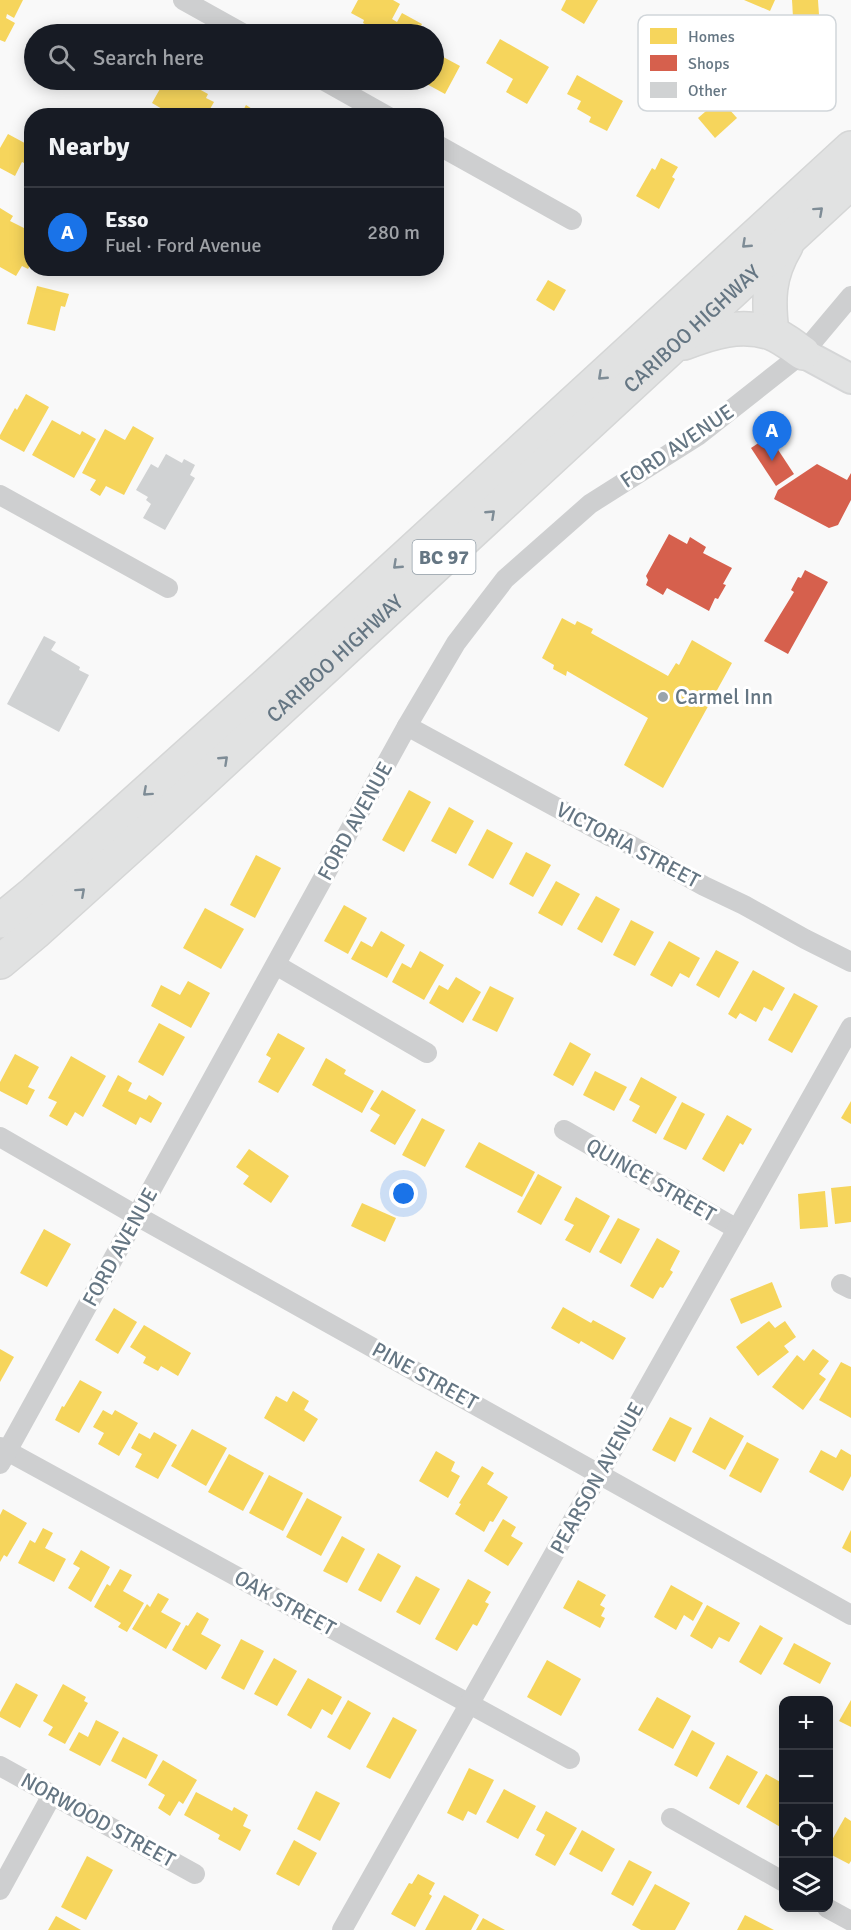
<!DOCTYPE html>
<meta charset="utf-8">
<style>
body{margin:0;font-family:Signika,sans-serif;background:#242831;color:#f1f3f6}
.controls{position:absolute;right:18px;bottom:18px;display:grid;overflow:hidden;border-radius:12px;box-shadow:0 3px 15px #0003}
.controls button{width:54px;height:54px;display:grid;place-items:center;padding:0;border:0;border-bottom:2px solid #363941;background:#171b24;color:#f1f3f6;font:30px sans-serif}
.you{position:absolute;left:404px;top:1194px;width:21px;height:21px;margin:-15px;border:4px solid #fff;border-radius:50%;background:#1a73e8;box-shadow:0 0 0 9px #1a73e833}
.badge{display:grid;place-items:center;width:39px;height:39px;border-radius:50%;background:#1a73e8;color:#fff;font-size:20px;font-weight:700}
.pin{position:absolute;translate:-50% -50px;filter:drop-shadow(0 2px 3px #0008)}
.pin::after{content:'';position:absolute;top:32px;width:21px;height:18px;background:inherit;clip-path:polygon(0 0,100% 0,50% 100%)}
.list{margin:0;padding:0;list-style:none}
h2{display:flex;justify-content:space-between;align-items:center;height:78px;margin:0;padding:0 24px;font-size:26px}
h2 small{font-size:20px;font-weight:400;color:#9ea1a6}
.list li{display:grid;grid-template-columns:39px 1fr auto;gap:18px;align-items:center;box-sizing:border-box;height:90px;padding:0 24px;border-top:2px solid #363941}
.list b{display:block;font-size:22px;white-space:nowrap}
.list p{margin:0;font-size:20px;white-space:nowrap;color:#9ea1a6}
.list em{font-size:20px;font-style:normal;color:#9ea1a6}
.icon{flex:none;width:33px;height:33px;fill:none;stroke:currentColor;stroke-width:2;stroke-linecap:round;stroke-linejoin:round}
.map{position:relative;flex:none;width:851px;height:1930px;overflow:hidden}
.search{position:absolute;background:#171b24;box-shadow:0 3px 15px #0003;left:24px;top:24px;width:420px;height:66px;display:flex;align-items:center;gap:15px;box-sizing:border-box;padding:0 21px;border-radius:33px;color:#9ea1a6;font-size:22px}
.panel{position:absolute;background:#171b24;box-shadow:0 3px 15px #0003;left:24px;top:108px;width:420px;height:168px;border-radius:24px}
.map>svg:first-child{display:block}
.homes{fill:#f6d55c}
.shops{fill:#d6604d}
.building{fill:#d0d2d3}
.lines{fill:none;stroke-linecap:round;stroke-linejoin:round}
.secondary-casing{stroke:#d5d6d7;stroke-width:32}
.highway-casing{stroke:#d5d6d6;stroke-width:36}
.street{stroke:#cecfd0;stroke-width:20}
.secondary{stroke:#e1e2e2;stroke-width:28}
.highway{stroke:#e1e2e2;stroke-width:33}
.oneway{stroke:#7e8c96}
.poi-dot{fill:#99a4ac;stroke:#fff;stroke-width:2}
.labels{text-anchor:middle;stroke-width:6;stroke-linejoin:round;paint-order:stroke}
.shield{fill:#fff;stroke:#939fa8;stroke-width:1.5}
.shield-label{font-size:20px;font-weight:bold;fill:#657683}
.street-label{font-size:21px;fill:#657683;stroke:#fff}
.poi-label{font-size:21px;fill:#657683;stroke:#fff;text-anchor:start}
.key{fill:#fff;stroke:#d1d6da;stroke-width:1.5}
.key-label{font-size:16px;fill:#657683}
</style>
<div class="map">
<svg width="851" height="1930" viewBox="0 0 851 1930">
<rect width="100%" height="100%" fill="#f9f9f9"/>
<g class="homes">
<path d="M0,0H23L14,18L7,14L6,18L15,23L5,42L0,40Z"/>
<path d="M358,0H393L400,4L392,19L397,22L402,13L422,24L417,34H392L389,33L391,31L386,28L383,34L363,23L364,20L351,13Z"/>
<path d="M566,0H598L584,24L561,10Z"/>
<path d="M744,0H775L770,11Z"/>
<path d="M792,0H818L819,15L793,17Z"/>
<path d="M500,39L549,67L527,104L506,92L513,79L486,63Z"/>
<path d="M434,52L460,66L445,94L423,82L421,85L411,80H434Z"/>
<path d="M577,75L623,101L607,131L589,122L591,117L577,109L581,101L567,94Z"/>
<path d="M165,80H176L188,86L190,84L208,94L206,98L214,102L206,116H174L152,103Z"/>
<path d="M720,99L737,118L715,138L698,118Z"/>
<path d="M246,105L263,116H240Z"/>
<path d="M8,134L32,147V154L26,164L22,162L15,176L0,168V148Z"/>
<path d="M661,158L678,167L672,177L675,179L659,209L636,196L652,168L655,170Z"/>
<path d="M0,208L13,216L10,221L32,232V239L27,247L32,249V262L28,269L22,266L16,276L0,267Z"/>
<path d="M548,280L566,290L554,311L536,300Z"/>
<path d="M37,286L69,294L65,307L61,306L55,331L27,324Z"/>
<path d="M26,394L49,407L24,452L0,439V435L15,408L17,410Z"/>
<path d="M52,420L80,435L82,431L96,439L74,478L32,455Z"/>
<path d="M133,426L154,438L124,495L106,486L100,496L90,490L96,480L82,473L105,429L125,440Z"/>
<path d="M562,618L575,625L577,621L593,629L591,633L668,676L676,663L679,665L692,640L732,663L663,788L624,765L648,718L567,671L566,676L553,669L554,665L542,658Z"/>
<path d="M409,790L431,802L404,852L382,840Z"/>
<path d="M449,807L474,821L456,854L431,841Z"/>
<path d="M487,829L513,843L493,879L468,865Z"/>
<path d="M526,852L551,865L533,897L509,884Z"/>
<path d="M256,855L281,868L255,918L230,905Z"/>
<path d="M556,881L580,894L562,926L538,913Z"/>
<path d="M596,896L620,909L602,943L577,929Z"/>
<path d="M344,905L367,918L348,954L324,941Z"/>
<path d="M205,908L244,929L221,969L183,948Z"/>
<path d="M631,920L654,932L635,966L613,955Z"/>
<path d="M381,931L405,945L387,978L351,959L361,941L372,947Z"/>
<path d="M669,941L700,958L689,978L680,973L672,987L650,975Z"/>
<path d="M716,950L739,962L719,998L696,985Z"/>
<path d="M420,951L444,965L424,1000L392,982L402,963L411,968Z"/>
<path d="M753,970L785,988L772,1011L764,1007L756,1022L740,1013L736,1019L728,1014Z"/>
<path d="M456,977L481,992L463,1023L429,1003L439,985L448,990Z"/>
<path d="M188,981L210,993L191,1028L151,1006L161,985L180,995Z"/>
<path d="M490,986L514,998L497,1032L472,1020Z"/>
<path d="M794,993L818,1006L792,1053L768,1040Z"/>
<path d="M159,1023L185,1037L163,1076L138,1062Z"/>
<path d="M278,1033L305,1048L278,1093L258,1082L271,1058L266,1055Z"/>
<path d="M570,1042L591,1054L573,1086L553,1075Z"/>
<path d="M15,1054L39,1067L28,1087L35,1090L27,1105L0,1091V1082Z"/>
<path d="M71,1056L106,1076L83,1117L75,1112L67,1126L49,1116L57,1102L48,1098Z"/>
<path d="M326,1058L346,1070L344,1074L374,1091L362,1113L312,1085Z"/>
<path d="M595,1071L627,1087L614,1111L583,1095Z"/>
<path d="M118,1075L132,1083L128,1091L146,1100L149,1095L162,1103L151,1123L140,1117L136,1125L102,1106Z"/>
<path d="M641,1077L677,1097L656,1134L632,1121L640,1106L629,1100Z"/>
<path d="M382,1090L416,1110L395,1145L370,1131L380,1115L370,1109Z"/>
<path d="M851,1101V1124L841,1118Z"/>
<path d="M682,1102L705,1114L686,1150L663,1139Z"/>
<path d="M727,1115L752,1129L743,1145L740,1143L724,1172L702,1159Z"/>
<path d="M422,1118L445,1130L425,1167L402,1155Z"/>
<path d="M479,1142L535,1172L522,1197L465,1167Z"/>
<path d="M249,1149L289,1176L271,1203L243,1184L249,1176L236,1167Z"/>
<path d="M538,1174L562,1187L541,1225L517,1212Z"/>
<path d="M851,1186V1222L835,1224L831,1188Z"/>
<path d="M825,1191L828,1227L800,1229L798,1194Z"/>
<path d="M576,1197L610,1216L590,1253L565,1240L574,1225L564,1220Z"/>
<path d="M362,1203L396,1218L385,1242L351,1226Z"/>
<path d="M618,1218L640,1229L621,1264L599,1252Z"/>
<path d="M44,1229L71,1244L47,1287L20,1273Z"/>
<path d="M657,1238L680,1251L670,1270L673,1272L663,1288L660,1287L653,1299L630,1286Z"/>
<path d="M772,1282L782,1307L741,1324L730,1299Z"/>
<path d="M563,1307L591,1323L593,1320L626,1338L613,1360L581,1341L579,1344L551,1328Z"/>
<path d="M114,1308L137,1322L118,1354L95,1340Z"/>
<path d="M769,1321L775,1328L785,1321L796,1337L784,1346L789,1352L758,1376L736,1347Z"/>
<path d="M144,1325L191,1353L178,1376L161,1366L158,1371L143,1363L146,1357L130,1347Z"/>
<path d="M0,1349L14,1357L0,1382Z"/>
<path d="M813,1349L829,1361L819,1374L826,1379L803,1410L772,1387L797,1355L804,1361Z"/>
<path d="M841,1362L851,1367V1418L819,1400Z"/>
<path d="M80,1380L102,1392L79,1433L55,1420L62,1406L64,1407Z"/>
<path d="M293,1391L309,1401L304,1410L318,1419L304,1442L264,1418L276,1396L287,1402Z"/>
<path d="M103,1410L112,1415L115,1410L138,1423L119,1456L98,1444L104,1433L93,1427Z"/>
<path d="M670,1417L692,1428L675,1462L652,1450Z"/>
<path d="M710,1417L744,1436L725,1470L692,1452Z"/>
<path d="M192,1429L227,1448L206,1486L171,1466Z"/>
<path d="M154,1432L177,1445L158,1479L135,1467L142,1454L131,1448L139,1433L150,1439Z"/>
<path d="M747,1442L779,1459L761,1493L729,1476Z"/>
<path d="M841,1449L851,1455V1476L843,1491L809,1472L821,1450L836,1458Z"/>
<path d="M436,1451L455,1462L451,1471L460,1476L448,1498L419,1481Z"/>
<path d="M229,1454L264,1473L243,1511L208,1492Z"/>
<path d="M482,1466L494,1473L487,1484L508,1497L493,1522L490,1521L484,1532L455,1514L461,1504L459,1503Z"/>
<path d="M269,1475L303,1493L283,1531L249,1513Z"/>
<path d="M307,1498L342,1517L321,1556L286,1537Z"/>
<path d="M3,1509L27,1523L7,1557L4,1555L0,1562V1515Z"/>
<path d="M503,1519L516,1527L511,1536L523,1543L508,1566L484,1551Z"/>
<path d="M43,1528L53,1533L45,1548L66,1559L54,1582L18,1563L30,1540L35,1543Z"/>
<path d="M851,1530V1553L842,1548Z"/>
<path d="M342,1536L365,1549L347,1583L323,1571Z"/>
<path d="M81,1550L110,1567L91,1602L68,1588L80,1568L73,1564Z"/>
<path d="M378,1553L401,1566L381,1602L358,1590Z"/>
<path d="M120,1569L132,1575L123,1591L144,1603L127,1632L118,1627L121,1623L94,1607L107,1584L110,1586Z"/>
<path d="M416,1576L440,1589L420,1625L396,1612Z"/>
<path d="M468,1579L491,1592L485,1602L489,1604L477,1626L473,1624L457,1651L435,1639Z"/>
<path d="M578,1580L606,1595L600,1605L605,1608L601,1616L605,1618L600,1628L563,1608Z"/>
<path d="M671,1585L703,1603L693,1621L684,1615L676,1630L654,1617Z"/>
<path d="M158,1593L169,1599L161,1612L181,1623L166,1649L132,1629L147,1604L150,1607Z"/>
<path d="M707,1605L740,1623L729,1642L719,1637L712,1649L690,1636Z"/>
<path d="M197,1612L209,1619L201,1634L221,1645L206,1670L172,1650L186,1625L188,1626Z"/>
<path d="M760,1625L783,1638L761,1675L739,1662Z"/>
<path d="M241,1639L264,1651L244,1690L221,1678Z"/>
<path d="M794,1643L831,1663L820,1684L783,1664Z"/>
<path d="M274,1658L297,1671L277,1706L254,1694Z"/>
<path d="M547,1660L581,1679L561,1716L527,1697Z"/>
<path d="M308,1678L342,1697L332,1715L322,1709L311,1729L287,1715Z"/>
<path d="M16,1683L38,1695L20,1728L0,1717V1712Z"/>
<path d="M63,1684L86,1697L84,1701L88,1703L65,1744L48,1735L53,1727L43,1721Z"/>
<path d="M657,1697L691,1716L673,1749L638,1730Z"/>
<path d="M348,1700L371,1713L350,1750L327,1737Z"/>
<path d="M851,1700V1727L839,1721Z"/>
<path d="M393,1717L417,1730L390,1779L366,1767Z"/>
<path d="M96,1720L119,1732L100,1766L69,1750L79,1732L88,1737Z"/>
<path d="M692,1730L715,1743L697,1777L674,1765Z"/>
<path d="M123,1737L158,1755L146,1779L111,1761Z"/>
<path d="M727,1755L758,1772L739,1805L709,1788Z"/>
<path d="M163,1760L197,1780L183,1804L179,1801L170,1816L158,1808L165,1795L148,1785Z"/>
<path d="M469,1768L494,1780L476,1815L468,1811L463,1821L447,1813Z"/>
<path d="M766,1774L784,1784L782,1828L746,1807Z"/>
<path d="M504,1789L536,1806L518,1839L486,1822Z"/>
<path d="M316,1791L340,1803L320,1841L297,1829Z"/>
<path d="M196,1792L232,1811L234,1807L248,1815L243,1826L251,1830L240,1851L218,1839L220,1835L184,1815Z"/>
<path d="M546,1811L577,1828L555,1866L535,1855L545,1835L536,1830Z"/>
<path d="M845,1817L851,1821V1861L849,1864L828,1853V1847Z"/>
<path d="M582,1830L615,1849L602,1872L569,1854Z"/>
<path d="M294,1840L317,1853L299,1886L276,1874Z"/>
<path d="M87,1856L113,1870L86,1920L61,1907Z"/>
<path d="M629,1860L652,1872L633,1906L611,1894Z"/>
<path d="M418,1874L435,1883L429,1894L432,1896L415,1927L391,1914L409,1883L412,1884Z"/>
<path d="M655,1884L690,1903L675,1930H641L632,1925Z"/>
<path d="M444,1895L479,1915L471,1930H425Z"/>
<path d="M745,1915L774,1930H737Z"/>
<path d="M56,1916L81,1930H48Z"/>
<path d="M483,1918L505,1930H476Z"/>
</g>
<g class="shops">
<path d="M769,436L794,474L776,486L751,448Z"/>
<path d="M817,464L847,480L851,473V500L838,525L829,528L774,499L778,490Z"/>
<path d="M669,534L687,544L690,537L706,547L703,553L732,568L723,584L726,585L718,599L715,598L709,611L667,588L663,595L646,585L648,580L646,576Z"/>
<path d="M805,570L828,582L788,654L764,641L794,592L791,590L798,577L801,578Z"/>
</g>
<g class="building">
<path d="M166,454L182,463L184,459L195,465L190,475L195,478L165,530L143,518L151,504L146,500L148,497L136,490L151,464L158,468Z"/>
<path d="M44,636L56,642L51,650L80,667L79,670L89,675L59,732L7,704Z"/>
</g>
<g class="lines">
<g class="secondary-casing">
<path id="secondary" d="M803,353L851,379"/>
</g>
<g class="highway-casing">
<g id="highway">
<path d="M772,333C768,300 768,276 786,246"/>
<path d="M684,343C712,332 741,323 771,333C782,337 793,346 803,353"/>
<path d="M0,921L35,892L269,682L851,148"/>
<path id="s1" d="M0,962L37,931L159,821L851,182"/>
</g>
</g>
<g class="street">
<path d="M183,0L244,34"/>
<path d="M323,80L387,116"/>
<path d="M436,144L572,220"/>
<path d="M0,495L168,588"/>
<path d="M407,726L609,836L623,841L704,886L744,905L805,939L851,962"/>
<path d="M276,965L427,1053"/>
<path d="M564,1130L737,1229"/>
<path d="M0,1137L137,1216L851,1615"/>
<path d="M841,1284L851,1289"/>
<path d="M0,1447L570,1759"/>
<path d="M0,1464L407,726L456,643L505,579L590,504L699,435L803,353L851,296"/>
<path d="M0,1766L195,1874"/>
<path d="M671,1818L784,1882"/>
<path d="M0,1890L52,1795"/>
<path d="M827,1908L851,1921"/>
<path d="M342,1930L851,1027"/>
</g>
<use href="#secondary" class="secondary"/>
<use href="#highway" class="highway"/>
</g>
<defs><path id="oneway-chevron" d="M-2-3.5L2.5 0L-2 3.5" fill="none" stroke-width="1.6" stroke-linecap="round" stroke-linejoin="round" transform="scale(1.5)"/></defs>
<g class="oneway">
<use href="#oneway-chevron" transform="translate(819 211) rotate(-42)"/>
<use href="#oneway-chevron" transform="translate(746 244) rotate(137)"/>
<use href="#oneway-chevron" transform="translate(602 376) rotate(137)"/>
<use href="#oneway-chevron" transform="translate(491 514) rotate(-43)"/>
<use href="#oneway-chevron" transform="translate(397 565) rotate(137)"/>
<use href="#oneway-chevron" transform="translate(224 760) rotate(-43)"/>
<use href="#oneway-chevron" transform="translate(147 792) rotate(138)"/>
<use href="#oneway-chevron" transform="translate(81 892) rotate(-42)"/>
</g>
<circle class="poi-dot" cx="663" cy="697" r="6"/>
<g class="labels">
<rect class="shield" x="412.5" y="540" width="63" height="34" rx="4.5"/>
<g class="shield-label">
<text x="444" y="564">BC 97</text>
</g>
<g class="street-label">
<text dy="7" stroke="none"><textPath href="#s1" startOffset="938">CARIBOO HIGHWAY</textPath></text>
<text transform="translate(677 446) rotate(-34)" y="7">FORD AVENUE</text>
<text dy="7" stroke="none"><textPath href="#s1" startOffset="452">CARIBOO HIGHWAY</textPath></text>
<text transform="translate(355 821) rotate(-61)" y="7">FORD AVENUE</text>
<text transform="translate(628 845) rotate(28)" y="7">VICTORIA STREET</text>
<text transform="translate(651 1180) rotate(30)" y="7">QUINCE STREET</text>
<text transform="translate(120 1247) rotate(-61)" y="7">FORD AVENUE</text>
<text transform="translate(425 1376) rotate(29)" y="7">PINE STREET</text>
<text transform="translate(597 1478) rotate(-61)" y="7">PEARSON AVENUE</text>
<text transform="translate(285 1603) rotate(29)" y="7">OAK STREET</text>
<text transform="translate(98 1820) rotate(29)" y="7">NORWOOD STREET</text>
</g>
<g class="poi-label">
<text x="675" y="704">Carmel Inn</text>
</g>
</g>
<rect x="638" y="15" width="198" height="96" rx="9" class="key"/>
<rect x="650" y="28" width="27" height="16" fill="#f6d55c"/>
<rect x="650" y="55" width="27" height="16" fill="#d6604d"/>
<rect x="650" y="82" width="27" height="16" fill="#d0d2d3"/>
<g class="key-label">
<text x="688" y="42">Homes</text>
<text x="688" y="69">Shops</text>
<text x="688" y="96">Other</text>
</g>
</svg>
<div class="controls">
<button>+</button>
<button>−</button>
<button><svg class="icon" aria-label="locate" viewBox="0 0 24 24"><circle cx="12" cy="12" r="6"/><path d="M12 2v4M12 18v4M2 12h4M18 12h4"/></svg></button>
<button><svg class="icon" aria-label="layers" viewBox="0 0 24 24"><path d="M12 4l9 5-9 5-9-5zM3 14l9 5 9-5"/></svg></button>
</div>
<div class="you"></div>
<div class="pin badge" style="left:772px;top:461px">A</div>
<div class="search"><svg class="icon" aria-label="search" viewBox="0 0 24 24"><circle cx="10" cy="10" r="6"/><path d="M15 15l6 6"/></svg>Search here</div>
<section class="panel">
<h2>Nearby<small></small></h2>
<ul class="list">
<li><span class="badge">A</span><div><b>Esso</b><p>Fuel · Ford Avenue</p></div><em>280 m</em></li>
</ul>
</section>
</div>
